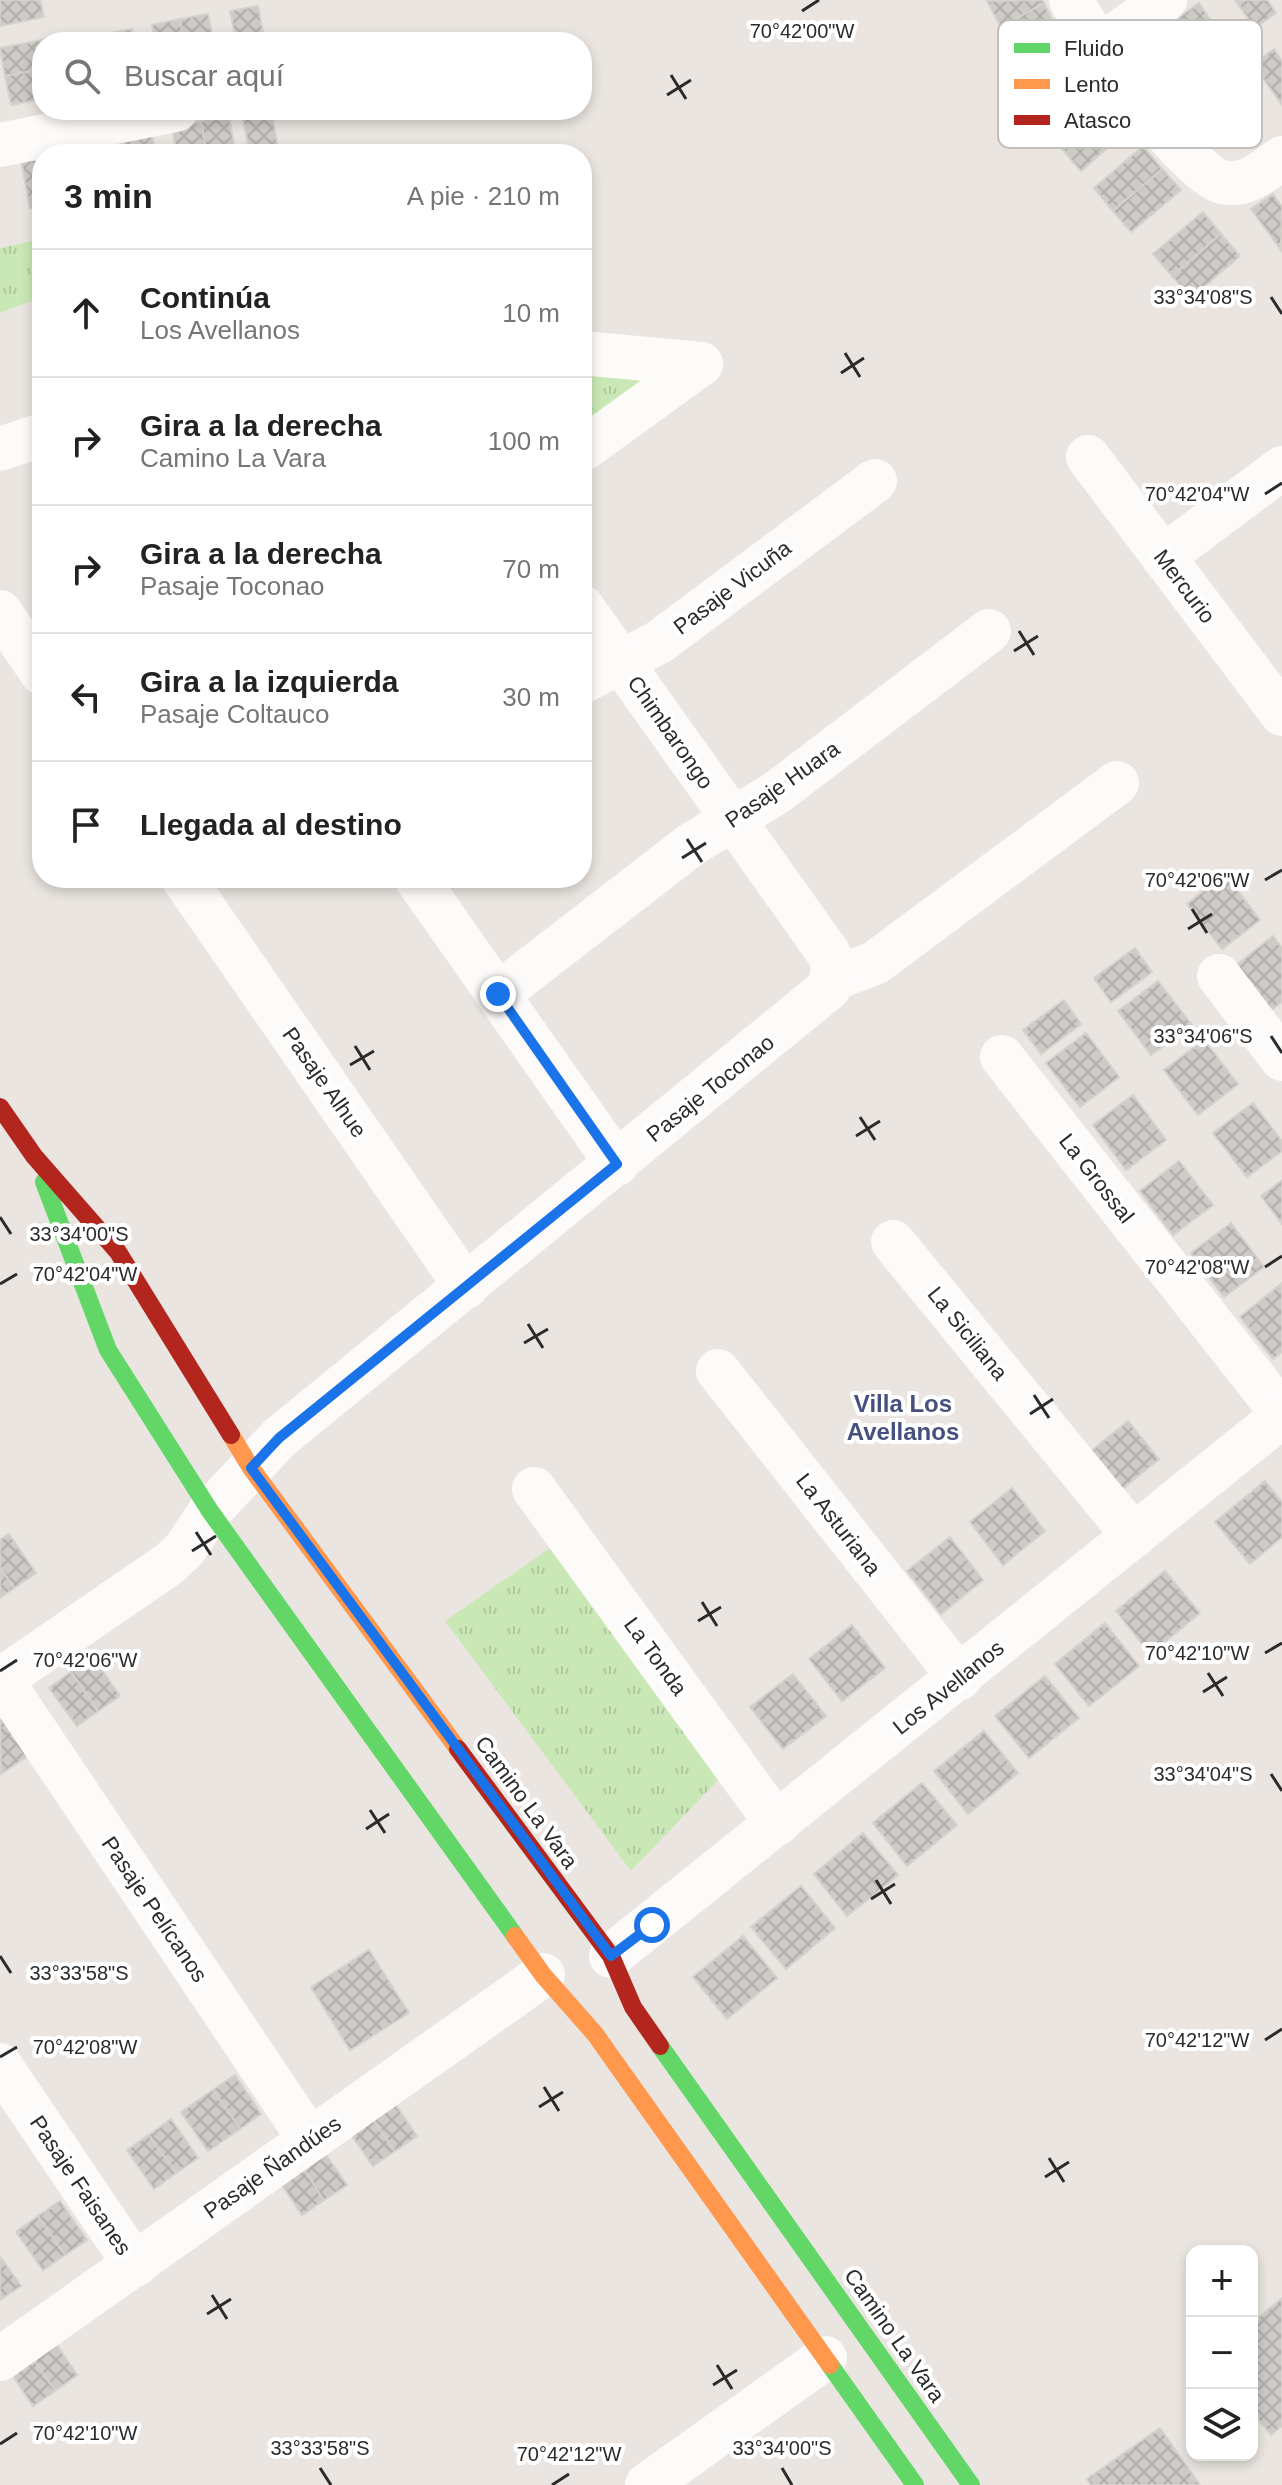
<!DOCTYPE html>
<html lang="es">
<meta charset="utf-8">
<style>
body{margin:0;font-family:Helvetica,sans-serif;background:#f2f2f2;color:#222}
.controls{position:absolute;right:24px;bottom:24px;display:grid;overflow:hidden;border-radius:16px;box-shadow:0 4px 12px #0003}
.controls button{width:72px;height:72px;display:grid;place-items:center;padding:0;border:0;border-bottom:2px solid #e0e0e0;background:#fff;color:#222;font:40px sans-serif}
.stop{position:absolute;width:24px;height:24px;margin:-18px;border:6px solid #1a73e8;border-radius:50%;background:#fff}
.stop.end{background:#1a73e8;border-color:#fff;box-shadow:0 2px 8px #0008}
.list{margin:0;padding:0;list-style:none}
h2{display:flex;justify-content:space-between;align-items:center;height:104px;margin:0;padding:0 32px;font-size:34px}
h2 small{font-size:26px;font-weight:400;color:#767676}
.list li{display:grid;grid-template-columns:52px 1fr auto;gap:24px;align-items:center;box-sizing:border-box;height:128px;padding:0 32px;border-top:2px solid #e0e0e0}
.list b{display:block;font-size:30px;white-space:nowrap}
.list p{margin:0;font-size:26px;white-space:nowrap;color:#767676}
.list em{font-size:26px;font-style:normal;color:#767676}
.icon{flex:none;width:44px;height:44px;fill:none;stroke:currentColor;stroke-width:2;stroke-linecap:round;stroke-linejoin:round}
.map{position:relative;flex:none;width:1282px;height:2485px;overflow:hidden}
.search{position:absolute;background:#fff;box-shadow:0 4px 12px #0003;left:32px;top:32px;width:560px;height:88px;display:flex;align-items:center;gap:20px;box-sizing:border-box;padding:0 28px;border-radius:32px;color:#767676;font-size:30px}
.panel{position:absolute;background:#fff;box-shadow:0 4px 12px #0003;left:32px;top:144px;width:560px;height:744px;border-radius:32px}
.map>svg:first-child{display:block}
.grass{fill:url(#grass-tufts)}
.building{fill:url(#building-cross-hatch);stroke:#d5d1cc;stroke-width:2}
.lines{fill:none;stroke-linecap:round;stroke-linejoin:round}
.street{stroke:#fcfbfa;stroke-width:44}
.fast{stroke:#63d668;stroke-width:18}
.slow{stroke:#ff974d;stroke-width:18}
.jam{stroke:#b3261e;stroke-width:18}
.route{stroke:#1a73e8;stroke-width:10}
.ticks{fill:none;stroke:#2b2b2b;stroke-width:3}
.labels{text-anchor:middle;stroke-width:8;stroke-linejoin:round;paint-order:stroke}
.street-label{font-size:22px;fill:#2b2b2b;stroke:#fff}
.neighbourhood-label{font-size:24px;font-weight:bold;fill:#465080;stroke:#fff}
.key{fill:#fff;stroke:#bfbfbf;stroke-width:2}
.key-label{font-size:22px;fill:#2b2b2b}
.ticks-label{font-size:20px;text-anchor:middle;fill:#2b2b2b;stroke:#fff;stroke-width:8;stroke-linejoin:round;paint-order:stroke}
</style>
<div class="map">
<svg width="1282" height="2485" viewBox="0 0 1282 2485">
<defs>
<pattern id="grass-tufts" width="24" height="20" patternUnits="userSpaceOnUse" patternTransform="scale(2)"><rect width="24" height="20" fill="#cae8b6"/><path d="M3 7l-1-3M5 7V3M7 7l1-3M15 17l-1-3M17 17v-4M19 17l1-3" fill="none" stroke="#aec79d"/></pattern>
<pattern id="building-cross-hatch" width="8" height="8" patternUnits="userSpaceOnUse" patternTransform="scale(2)"><rect width="8" height="8" fill="#cecbc7"/><path d="M0 0l8 8M0 8l8-8" fill="none" stroke="#b1aeab"/></pattern>
</defs>
<rect width="100%" height="100%" fill="#eae5e0"/>
<g class="grass">
<path d="M42,239V297L0,313V248Z"/>
<path d="M582,370L653,375L582,425Z"/>
<path d="M550,1548L722,1776L631,1871L445,1621Z"/>
</g>
<g class="building">
<path d="M0,0H40L44,17L0,26Z"/>
<path d="M1042,0L1044,3L1001,27L987,1Z"/>
<path d="M1235,0H1267L1276,13L1255,28Z"/>
<path d="M1044,3L1057,29L1015,52L1001,27Z"/>
<path d="M1199,3L1228,45L1207,60L1178,18Z"/>
<path d="M258,6L265,42H236L230,11Z"/>
<path d="M208,14L214,42H184L180,19Z"/>
<path d="M1178,18L1207,60L1186,75L1157,33Z"/>
<path d="M180,19L184,42H155L152,25Z"/>
<path d="M132,29L135,42H105L104,34Z"/>
<path d="M47,39L48,42H42V69L5,76L0,48Z"/>
<path d="M1274,49L1282,61V105L1253,64Z"/>
<path d="M42,69V99L11,105L5,76Z"/>
<path d="M1092,85L1111,107L1062,149L1043,127Z"/>
<path d="M1111,107L1129,129L1081,171L1062,149Z"/>
<path d="M271,110L279,154H250L242,114Z"/>
<path d="M229,117L236,154H207L201,122Z"/>
<path d="M201,122L207,154H177L172,127Z"/>
<path d="M152,134L156,154H126L123,139Z"/>
<path d="M123,139L126,154H97L95,144Z"/>
<path d="M1143,146L1162,169L1113,211L1094,188Z"/>
<path d="M42,156V206L30,208L21,160Z"/>
<path d="M1162,169L1181,190L1131,232L1113,211Z"/>
<path d="M1273,194L1282,207L1281,250L1251,209Z"/>
<path d="M1203,212L1221,234L1172,276L1153,254Z"/>
<path d="M1221,234L1240,256L1191,298L1172,276Z"/>
<path d="M1225,874L1260,920L1222,949L1187,904Z"/>
<path d="M1273,936L1282,948V1002L1270,1011L1235,966Z"/>
<path d="M1135,948L1152,972L1111,1002L1094,978Z"/>
<path d="M1158,981L1192,1025L1151,1055L1118,1011Z"/>
<path d="M1064,1000L1081,1024L1041,1054L1023,1030Z"/>
<path d="M1086,1033L1119,1077L1080,1107L1046,1063Z"/>
<path d="M1204,1040L1238,1084L1198,1115L1164,1070Z"/>
<path d="M1133,1095L1166,1140L1126,1170L1093,1125Z"/>
<path d="M1253,1103L1282,1141V1151L1247,1177L1213,1133Z"/>
<path d="M1179,1161L1213,1205L1173,1235L1140,1191Z"/>
<path d="M1282,1180V1224L1261,1196Z"/>
<path d="M1231,1223L1264,1267L1224,1297L1191,1253Z"/>
<path d="M1282,1283V1352L1273,1359L1240,1317Z"/>
<path d="M1128,1421L1159,1459L1114,1496L1083,1458Z"/>
<path d="M1265,1481L1282,1502V1537L1250,1564L1215,1522Z"/>
<path d="M1012,1488L1045,1531L1003,1565L970,1522Z"/>
<path d="M9,1534L36,1573L14,1588L0,1567V1540Z"/>
<path d="M950,1537L983,1580L941,1614L907,1571Z"/>
<path d="M0,1567L14,1588L0,1598Z"/>
<path d="M1165,1571L1200,1613L1150,1654L1116,1611Z"/>
<path d="M1105,1623L1139,1666L1089,1706L1055,1664Z"/>
<path d="M852,1625L885,1668L842,1701L809,1659Z"/>
<path d="M93,1657L120,1696L98,1711L71,1672Z"/>
<path d="M71,1672L98,1711L77,1726L49,1688Z"/>
<path d="M793,1674L826,1716L783,1749L750,1707Z"/>
<path d="M1045,1676L1079,1718L1029,1758L995,1716Z"/>
<path d="M7,1713L34,1752L1,1774L0,1718Z"/>
<path d="M984,1731L1018,1773L968,1814L934,1771Z"/>
<path d="M922,1783L957,1825L907,1866L873,1823Z"/>
<path d="M863,1833L898,1875L847,1916L814,1874Z"/>
<path d="M801,1886L835,1928L786,1969L751,1927Z"/>
<path d="M743,1936L777,1978L727,2019L693,1977Z"/>
<path d="M369,1950L409,2013L350,2050L311,1987Z"/>
<path d="M235,2075L261,2114L240,2129L213,2090Z"/>
<path d="M213,2090L240,2129L208,2151L181,2112Z"/>
<path d="M390,2097L417,2136L395,2151L368,2113Z"/>
<path d="M368,2113L395,2151L373,2166L346,2127Z"/>
<path d="M171,2119L198,2158L176,2173L149,2135Z"/>
<path d="M149,2135L176,2173L154,2189L127,2150Z"/>
<path d="M320,2146L347,2185L324,2200L298,2161Z"/>
<path d="M298,2161L324,2200L302,2215L276,2176Z"/>
<path d="M60,2201L87,2240L65,2255L38,2216Z"/>
<path d="M38,2216L65,2255L43,2270L16,2232Z"/>
<path d="M0,2256L21,2286L0,2300Z"/>
<path d="M1282,2298V2426L1271,2435L1252,2412V2323Z"/>
<path d="M51,2336L77,2375L55,2391L29,2352Z"/>
<path d="M29,2352L55,2391L33,2406L7,2367Z"/>
<path d="M1160,2428L1200,2485H1091L1087,2479Z"/>
</g>
<g class="lines">
<g class="street">
<path d="M1071,0C1090,36 1186,173 1222,182C1245,188 1264,171 1282,158"/>
<path d="M1098,47L1165,0"/>
<path d="M0,145L176,110"/>
<path d="M582,353L701,364"/>
<path d="M0,449L42,435"/>
<path d="M582,450L701,364"/>
<path d="M1088,457L1282,714"/>
<path d="M1163,557L1282,468"/>
<path d="M0,612L42,673"/>
<path d="M582,682L659,642L875,481"/>
<path d="M183,878L466,1287"/>
<path d="M416,878L617,1164"/>
<path d="M1219,976L1282,1059"/>
<path d="M833,979L875,963L1117,783"/>
<path d="M498,994L692,844L776,793L989,631"/>
<path d="M1002,1057L1282,1413"/>
<path d="M893,1242L1134,1536"/>
<path d="M718,1371L960,1678"/>
<path d="M534,1489L777,1824"/>
<path d="M0,1678L310,2140"/>
<path d="M0,1680L169,1564L185,1549L210,1511L279,1438L829,988L833,967L829,954L582,607"/>
<path d="M611,1956L1282,1416"/>
<path d="M0,2065L135,2265"/>
<path d="M0,2359L543,1975"/>
<path d="M647,2485L825,2358"/>
</g>
<g class="fast">
<path d="M44,1182L108,1350L210,1511L515,1936"/>
<path d="M660,2046L971,2485"/>
<path d="M830,2365L915,2485"/>
</g>
<g class="slow">
<path d="M231,1435L251,1468L458,1749"/>
<path d="M515,1936L543,1975L595,2034L830,2365"/>
</g>
<g class="jam">
<path d="M0,1107L34,1156L118,1252L231,1435"/>
<path d="M458,1749L611,1956L633,2007L660,2046"/>
</g>
</g>
<g class="lines">
<path class="route" d="M498,994L617,1164L279,1438L251,1468L611,1956L652,1925"/>
</g>
<path class="ticks" d="M802,11L819,0M671,75L686,99M667,95L691,80M1271,297L1282,314M845,353L860,377M841,373L864,358M1265,494L1282,483M1019,631L1034,655M1014,651L1038,636M687,839L702,862M682,858L706,843M1265,880L1282,870M1192,909L1207,933M1188,929L1212,914M1271,1036L1282,1053M355,1046L370,1070M350,1065L374,1051M860,1117L875,1140M856,1136L880,1121M0,1217L11,1234M1265,1267L1282,1256M0,1284L17,1274M528,1324L543,1348M524,1343L548,1329M1034,1395L1049,1418M1030,1414L1053,1399M196,1532L211,1555M192,1551L216,1536M702,1602L717,1626M698,1621L721,1607M1265,1653L1282,1643M0,1671L17,1660M1208,1673L1223,1696M1203,1692L1227,1677M1271,1774L1282,1791M370,1810L385,1833M366,1829L389,1814M876,1880L891,1904M871,1899L895,1884M0,1956L11,1973M1265,2040L1282,2029M0,2057L17,2047M544,2087L559,2111M539,2107L563,2092M1049,2158L1064,2182M1045,2177L1069,2162M212,2295L227,2319M207,2314L231,2299M717,2365L732,2389M713,2385L737,2370M0,2444L17,2433M320,2468L331,2485M782,2468L792,2485M552,2485L569,2474"/>
<g class="labels">
<g class="street-label">
<text transform="translate(1185 586) rotate(53)" y="8">Mercurio</text>
<text transform="translate(732 587) rotate(-37)" y="8">Pasaje Vicuña</text>
<text transform="translate(671 732) rotate(55)" y="8">Chimbarongo</text>
<text transform="translate(782 784) rotate(-35)" y="8">Pasaje Huara</text>
<text transform="translate(325 1082) rotate(55)" y="8">Pasaje Alhue</text>
<text transform="translate(710 1088) rotate(-39)" y="8">Pasaje Toconao</text>
<text transform="translate(1097 1178) rotate(52)" y="8">La Grossal</text>
<text transform="translate(968 1333) rotate(51)" y="8">La Siciliana</text>
<text transform="translate(839 1524) rotate(52)" y="8">La Asturiana</text>
<text transform="translate(656 1656) rotate(54)" y="8">La Tonda</text>
<text transform="translate(948 1687) rotate(-39)" y="8">Los Avellanos</text>
<text transform="translate(527 1802) rotate(54)" y="8">Camino La Vara</text>
<text transform="translate(155 1909) rotate(56)" y="8">Pasaje Pelícanos</text>
<text transform="translate(272 2167) rotate(-35)" y="8">Pasaje Ñandúes</text>
<text transform="translate(81 2185) rotate(56)" y="8">Pasaje Faisanes</text>
<text transform="translate(895 2335) rotate(55)" y="8">Camino La Vara</text>
</g>
<g class="neighbourhood-label">
<text x="903" y="1412">Villa Los<tspan x="903" dy="28">Avellanos</tspan></text>
</g>
</g>
<rect x="998" y="20" width="264" height="128" rx="12" class="key"/>
<rect x="1014" y="43" width="36" height="10" fill="#63d668"/>
<rect x="1014" y="79" width="36" height="10" fill="#ff974d"/>
<rect x="1014" y="115" width="36" height="10" fill="#b3261e"/>
<g class="key-label">
<text x="1064" y="56">Fluido</text>
<text x="1064" y="92">Lento</text>
<text x="1064" y="128">Atasco</text>
</g>
<g class="ticks-label">
<text x="802" y="38">70°42'00"W</text>
<text x="1203" y="304">33°34'08"S</text>
<text x="1197" y="501">70°42'04"W</text>
<text x="1197" y="887">70°42'06"W</text>
<text x="1203" y="1043">33°34'06"S</text>
<text x="79" y="1241">33°34'00"S</text>
<text x="1197" y="1274">70°42'08"W</text>
<text x="85" y="1281">70°42'04"W</text>
<text x="1197" y="1660">70°42'10"W</text>
<text x="85" y="1667">70°42'06"W</text>
<text x="1203" y="1781">33°34'04"S</text>
<text x="79" y="1980">33°33'58"S</text>
<text x="1197" y="2047">70°42'12"W</text>
<text x="85" y="2054">70°42'08"W</text>
<text x="85" y="2440">70°42'10"W</text>
<text x="320" y="2455">33°33'58"S</text>
<text x="782" y="2455">33°34'00"S</text>
<text x="569" y="2461">70°42'12"W</text>
</g>
</svg>
<div class="controls">
<button>+</button>
<button>−</button>
<button><svg class="icon" aria-label="layers" viewBox="0 0 24 24"><path d="M12 4l9 5-9 5-9-5zM3 14l9 5 9-5"/></svg></button>
</div>
<div class="stop" style="left:652px;top:1925px"></div>
<div class="stop end" style="left:498px;top:994px"></div>
<div class="search"><svg class="icon" aria-label="search" viewBox="0 0 24 24"><circle cx="10" cy="10" r="6"/><path d="M15 15l6 6"/></svg>Buscar aquí</div>
<section class="panel">
<h2>3 min<small>A pie · 210 m</small></h2>
<ul class="list">
<li><svg class="icon" aria-label="ahead" viewBox="0 0 24 24"><path d="M12 20V5M6 11l6-6 6 6"/></svg><div><b>Continúa</b><p>Los Avellanos</p></div><em>10 m</em></li>
<li><svg class="icon" aria-label="right" viewBox="0 0 24 24"><path d="M7 20v-9h11M14 6l5 5-5 5"/></svg><div><b>Gira a la derecha</b><p>Camino La Vara</p></div><em>100 m</em></li>
<li><svg class="icon" aria-label="right" viewBox="0 0 24 24"><path d="M7 20v-9h11M14 6l5 5-5 5"/></svg><div><b>Gira a la derecha</b><p>Pasaje Toconao</p></div><em>70 m</em></li>
<li><svg class="icon" aria-label="left" viewBox="0 0 24 24"><path d="M17 20v-9H6M10 6l-5 5 5 5"/></svg><div><b>Gira a la izquierda</b><p>Pasaje Coltauco</p></div><em>30 m</em></li>
<li><svg class="icon" aria-label="arrive" viewBox="0 0 24 24"><path d="M6 21V4h12l-3 4 3 4H6"/></svg><div><b>Llegada al destino</b></div></li>
</ul>
</section>
</div>
